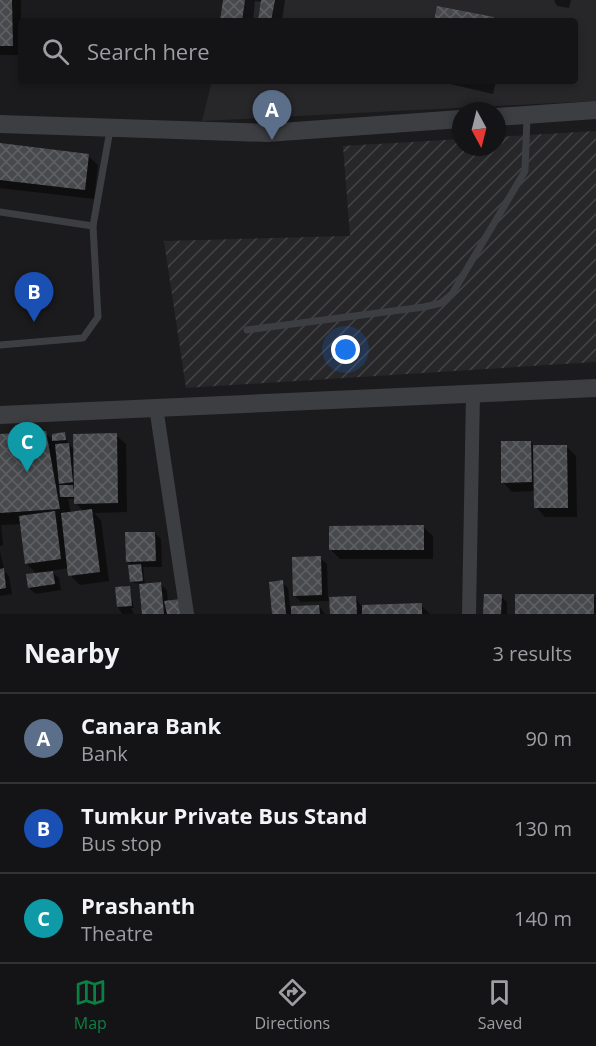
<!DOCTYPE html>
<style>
body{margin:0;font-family:"Open Sans",sans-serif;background:#1d1d1f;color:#f1f3f6}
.compass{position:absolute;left:452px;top:102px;width:54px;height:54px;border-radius:50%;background:#141416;box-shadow:0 3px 9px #0003;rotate:173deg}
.you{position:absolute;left:346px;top:350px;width:21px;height:21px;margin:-15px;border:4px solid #fff;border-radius:50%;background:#1a73e8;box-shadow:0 0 0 9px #1a73e833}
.badge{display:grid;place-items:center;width:39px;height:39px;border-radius:50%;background:#0b8043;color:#fff;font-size:20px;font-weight:700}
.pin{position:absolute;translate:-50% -50px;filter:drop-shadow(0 2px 3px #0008)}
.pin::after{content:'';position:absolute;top:32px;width:21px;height:18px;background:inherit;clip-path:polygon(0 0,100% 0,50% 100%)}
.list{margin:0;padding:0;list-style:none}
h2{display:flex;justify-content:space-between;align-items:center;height:78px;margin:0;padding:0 24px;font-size:26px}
h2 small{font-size:20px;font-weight:400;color:#9d9ea1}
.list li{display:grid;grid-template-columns:39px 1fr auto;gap:18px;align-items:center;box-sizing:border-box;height:90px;padding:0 24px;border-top:2px solid #333335}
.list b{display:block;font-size:22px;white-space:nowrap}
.list p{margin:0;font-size:20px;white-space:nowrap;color:#9d9ea1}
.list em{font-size:20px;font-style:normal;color:#9d9ea1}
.icon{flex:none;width:33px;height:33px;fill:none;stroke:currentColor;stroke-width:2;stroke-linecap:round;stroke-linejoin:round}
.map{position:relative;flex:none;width:596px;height:614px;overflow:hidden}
.search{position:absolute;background:#141416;box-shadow:0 3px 9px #0003;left:18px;right:18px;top:18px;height:66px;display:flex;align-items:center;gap:15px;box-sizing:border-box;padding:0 21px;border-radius:6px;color:#9d9ea1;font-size:22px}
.sheet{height:348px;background:#141416}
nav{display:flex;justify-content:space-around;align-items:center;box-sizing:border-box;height:84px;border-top:2px solid #333335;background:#141416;font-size:16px;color:#9d9ea1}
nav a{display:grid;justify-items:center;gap:3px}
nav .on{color:#0b8043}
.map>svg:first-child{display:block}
.built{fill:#27272a}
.industrial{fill:url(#industrial-furrows)}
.shadow{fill:#0007;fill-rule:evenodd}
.building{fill:url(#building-cross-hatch)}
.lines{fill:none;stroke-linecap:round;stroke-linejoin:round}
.service{stroke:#3c3e42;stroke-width:7}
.minor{stroke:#3c3e42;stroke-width:14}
.tertiary{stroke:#3c3e42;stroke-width:18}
</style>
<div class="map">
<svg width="596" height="614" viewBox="0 0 596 614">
<defs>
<pattern id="industrial-furrows" width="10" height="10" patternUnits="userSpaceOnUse" patternTransform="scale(1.5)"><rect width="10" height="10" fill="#27272a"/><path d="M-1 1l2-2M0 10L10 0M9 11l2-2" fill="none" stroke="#444447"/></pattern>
<pattern id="building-cross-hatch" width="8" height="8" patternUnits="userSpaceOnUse" patternTransform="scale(1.5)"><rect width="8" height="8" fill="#48494d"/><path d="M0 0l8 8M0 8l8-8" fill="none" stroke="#606165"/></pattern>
</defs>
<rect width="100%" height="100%" fill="#1b1b1d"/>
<path class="built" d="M234,0H596V101L202,121L212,81H575V21H228Z"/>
<path class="industrial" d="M596,131V362L186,388L164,241L350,236L343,146L461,139V147H497V137Z"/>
<g class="shadow">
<rect x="0" y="0" width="21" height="55"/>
<path d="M224,0H285L282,21H260L262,2L255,1L253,21H221Z"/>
<path d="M554,0H571L569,8L557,6Z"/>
<path d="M437,81H496L493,94Z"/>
<path d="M0,144L88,156L98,165L94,199L0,188Z"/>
<path d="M45,433L54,441L53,435L65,434L68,444L75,450L116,435L126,444L127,512L94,513L101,520L109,581L80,585L70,575L69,568L51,571L59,578L61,590L36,594L29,588L37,574L26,563L21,524L1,525L3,545L0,546V436ZM68,499H76V503L84,512L71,513Z"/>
<path d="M531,442L535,447L566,446L576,456L577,517H545L536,507V491L512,492L503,482Z"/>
<path d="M423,527L433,536V559H340L331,550Z"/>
<path d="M155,533L161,539L162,567H143L145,585L160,584L167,590L168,602L184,614H143L141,584L131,582L132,566L127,561Z"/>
<path d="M0,552L5,572L9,576L12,594L0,596Z"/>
<path d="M320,558L327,564L328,599L355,597L362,607L421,605L430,614H331L330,601L301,602L295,596Z"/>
<path d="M282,582L288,588L290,608L319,606L325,614H273L270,583Z"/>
<path d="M129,587L134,608H131L134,614H122L118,607Z"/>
<path d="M501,596L507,602V614H486Z"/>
<path d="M516,596H594L596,598V614H516Z"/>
</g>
<g class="building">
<path d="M0,0H12L13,46H0Z"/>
<path d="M223,0H245L242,21H220Z"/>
<path d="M261,0H275L271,21H258Z"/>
<path d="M437,6L494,17L493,21H434Z"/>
<path d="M0,143L89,154L85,190L0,180Z"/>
<path d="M46,431L60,509L0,513V434Z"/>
<path d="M65,432L66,440L52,441V434Z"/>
<path d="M117,433L118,503L74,504V497H60L59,485H73L74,492L73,434Z"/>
<path d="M501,441H531L532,482L501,483Z"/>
<path d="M69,443L73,482L59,484L55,444Z"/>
<path d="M533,445H567L568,508H534Z"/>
<path d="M92,509L100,572L68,576L61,513Z"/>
<path d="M55,511L61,559L25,564L19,516Z"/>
<path d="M424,525V550H329V526Z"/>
<path d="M125,532H155L156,561L126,562Z"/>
<path d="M321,556L322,595L293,596L292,557Z"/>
<path d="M141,564L143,581L130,582L128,565Z"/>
<path d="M4,568L6,588L0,589V569Z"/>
<path d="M53,571L55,584L28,588L26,574Z"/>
<path d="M283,580L286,614H272L269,582Z"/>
<path d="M161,582L164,614H142L139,584Z"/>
<path d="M130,586L132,606L117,607L115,587Z"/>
<path d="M484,594H502L501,614H483Z"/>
<rect x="515" y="594" width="79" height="20"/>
<path d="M356,596L357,614H330L329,597Z"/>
<path d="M180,599L183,614H167L164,601Z"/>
<path d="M422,603V614H362V605Z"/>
<path d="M319,605L320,614H291V606Z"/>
</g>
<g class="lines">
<g class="service">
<path d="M0,212L93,226"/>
<path d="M247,330L424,307L441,303L452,294L525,171L527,117"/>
<path d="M0,345L83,338L98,317L93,226L110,130"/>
</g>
<g class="minor">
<path d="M156,407L187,614"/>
<path d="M469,614L473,393"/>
</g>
<g class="tertiary">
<path d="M497,117L596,110"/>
<path d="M0,124L267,133L461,119"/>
<path d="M0,415L596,388"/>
</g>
</g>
</svg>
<svg class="compass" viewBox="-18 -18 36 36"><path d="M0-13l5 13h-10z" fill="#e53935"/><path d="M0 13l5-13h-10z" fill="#9d9ea1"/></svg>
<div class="you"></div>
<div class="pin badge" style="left:272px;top:140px;background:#5c6f8a">A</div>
<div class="pin badge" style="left:34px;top:322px;background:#1a4fb4">B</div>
<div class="pin badge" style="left:27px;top:472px;background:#0f9aa8">C</div>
<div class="search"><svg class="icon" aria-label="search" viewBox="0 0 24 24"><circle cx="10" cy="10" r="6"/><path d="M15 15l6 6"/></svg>Search here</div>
</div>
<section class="sheet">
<h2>Nearby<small>3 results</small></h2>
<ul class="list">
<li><span class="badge" style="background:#5c6f8a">A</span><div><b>Canara Bank</b><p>Bank</p></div><em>90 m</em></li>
<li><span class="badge" style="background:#1a4fb4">B</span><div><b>Tumkur Private Bus Stand</b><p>Bus stop</p></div><em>130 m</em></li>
<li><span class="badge" style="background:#0f9aa8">C</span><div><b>Prashanth</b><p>Theatre</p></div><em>140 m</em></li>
</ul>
</section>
<nav>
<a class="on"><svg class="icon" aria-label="map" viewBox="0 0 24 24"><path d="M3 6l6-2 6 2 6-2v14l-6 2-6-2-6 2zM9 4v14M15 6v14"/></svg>Map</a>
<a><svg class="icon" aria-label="directions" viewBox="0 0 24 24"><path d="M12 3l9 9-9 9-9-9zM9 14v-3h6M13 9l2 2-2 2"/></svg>Directions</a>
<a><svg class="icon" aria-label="saved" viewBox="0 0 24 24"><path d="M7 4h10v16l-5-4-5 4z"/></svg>Saved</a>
</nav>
